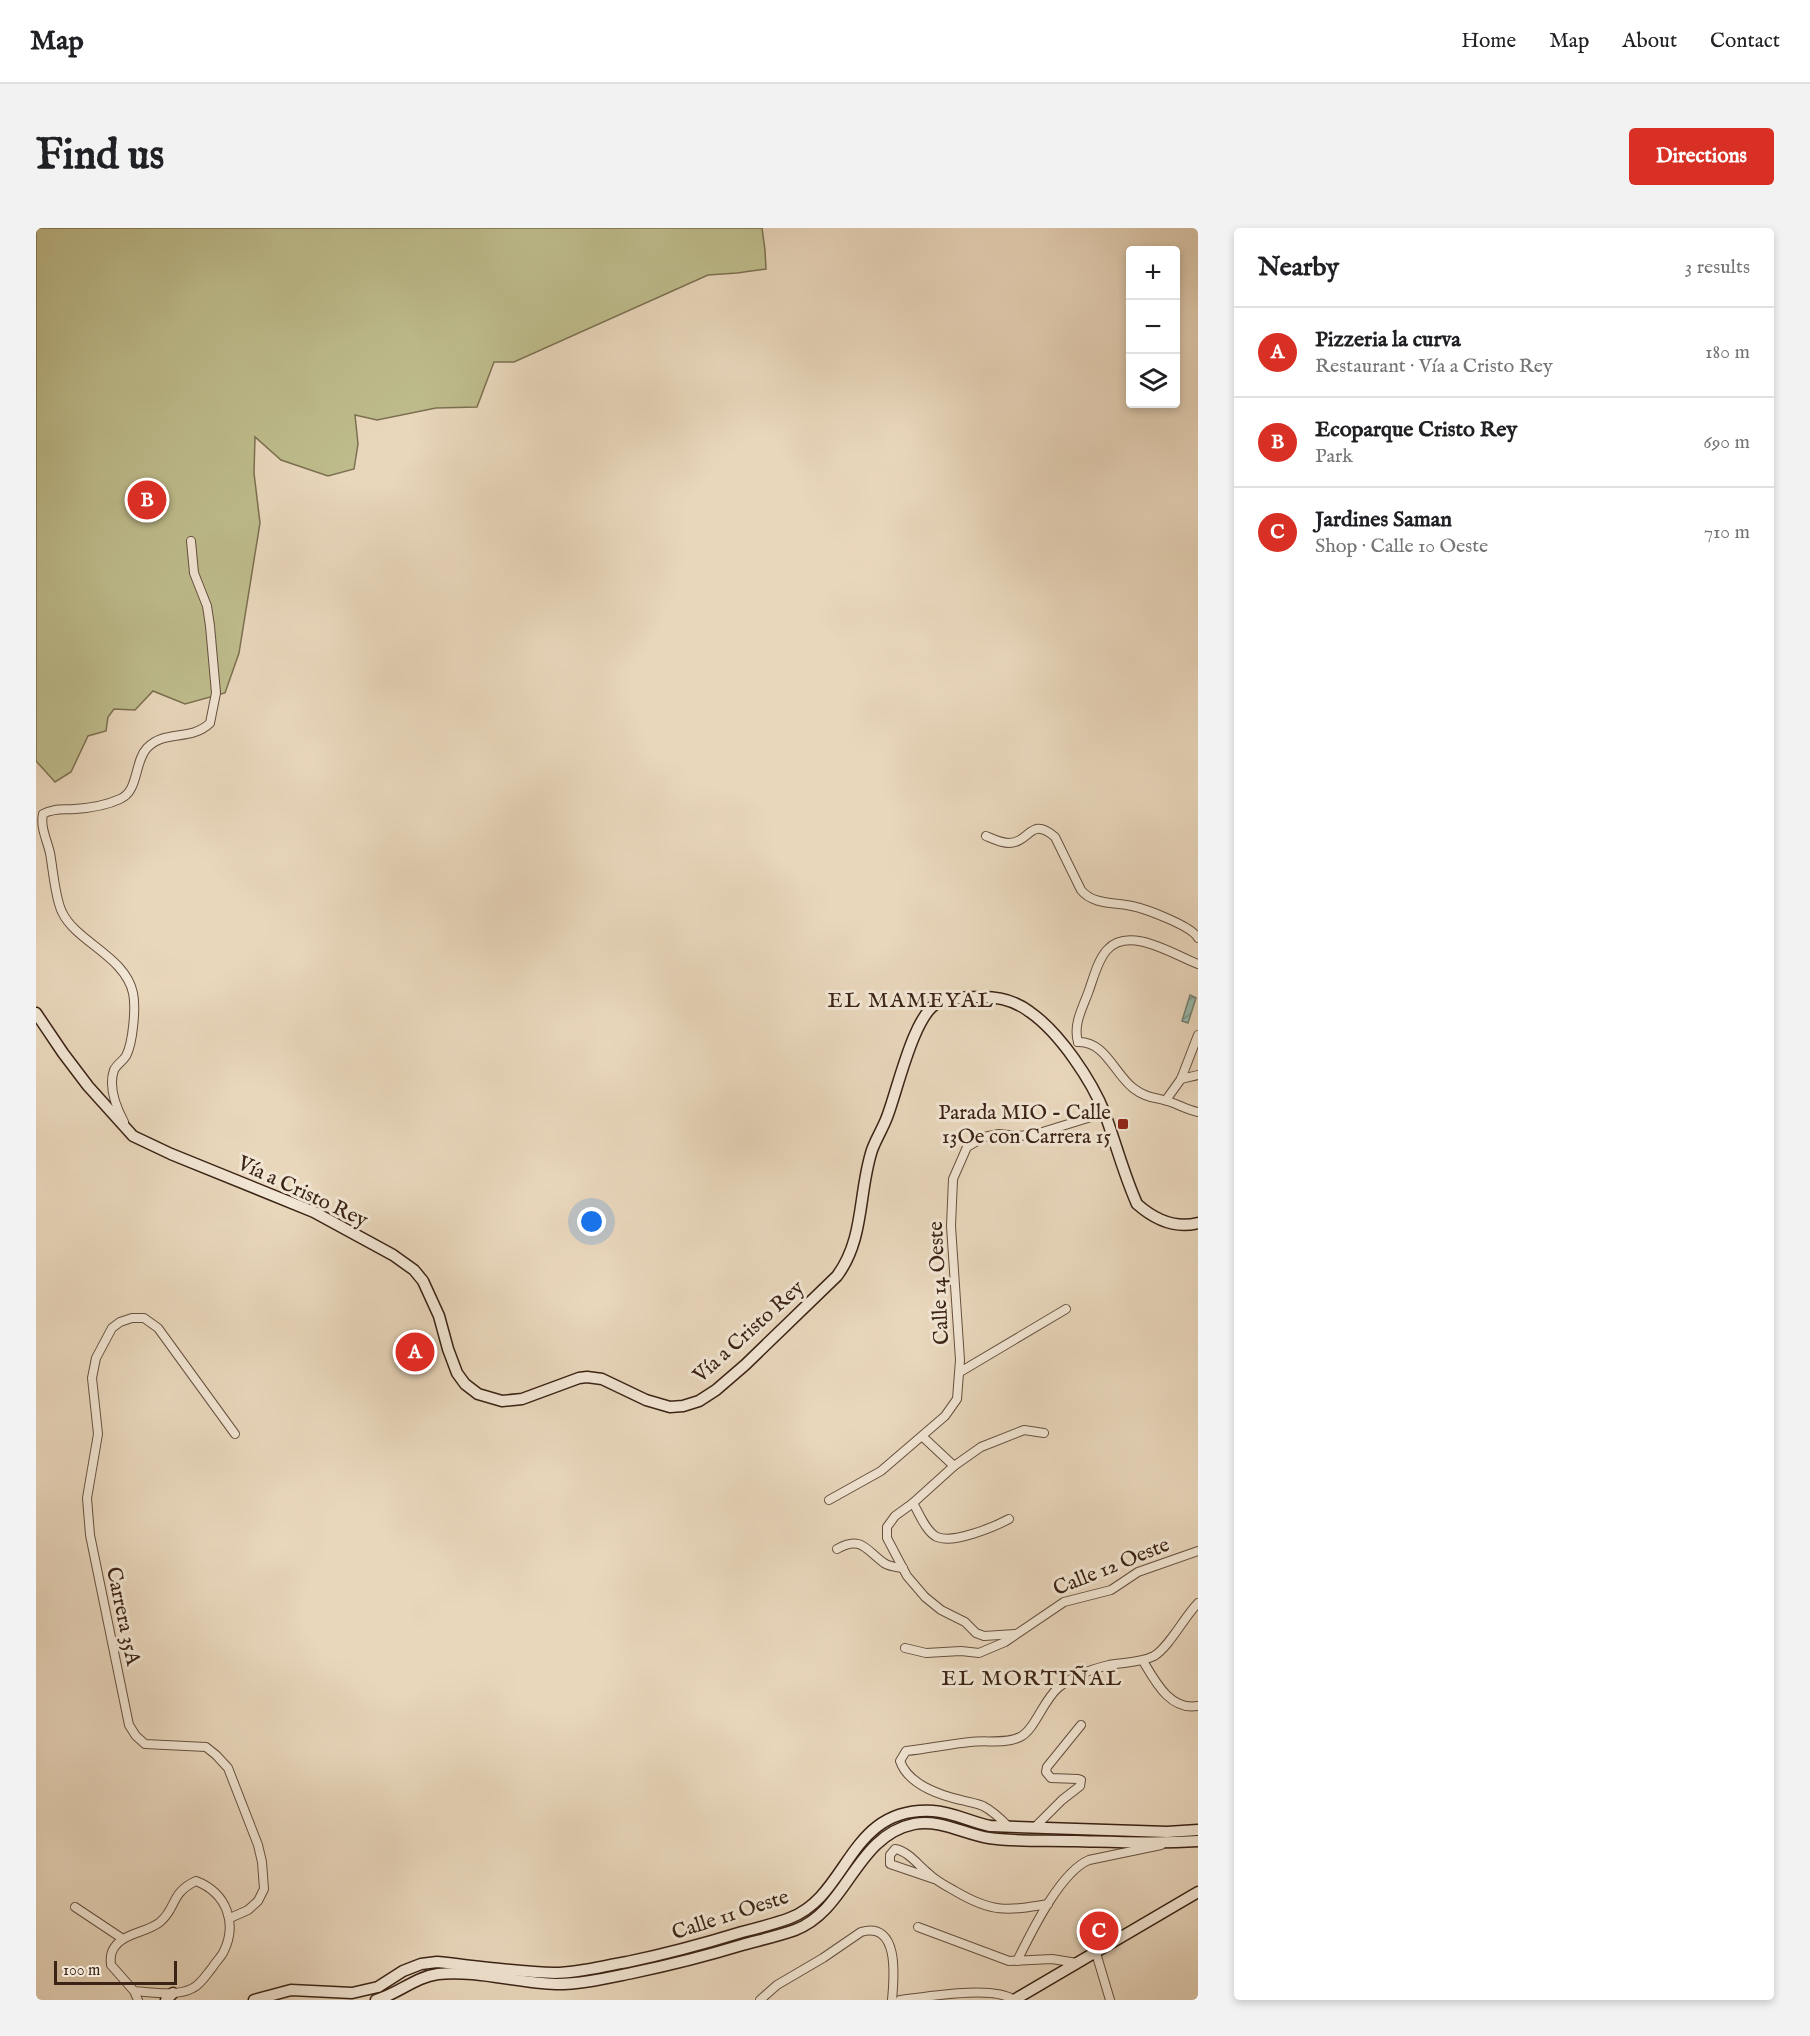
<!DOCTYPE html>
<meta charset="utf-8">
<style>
body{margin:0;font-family:"IM FELL English",serif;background:#f2f2f2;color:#202124}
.controls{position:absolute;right:18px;top:18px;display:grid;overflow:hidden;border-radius:6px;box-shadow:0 3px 9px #0003}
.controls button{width:54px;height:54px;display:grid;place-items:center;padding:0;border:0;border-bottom:2px solid #e0e0e0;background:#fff;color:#202124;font:30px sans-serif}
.scale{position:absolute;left:18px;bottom:15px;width:123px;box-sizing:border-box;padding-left:6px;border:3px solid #3b2315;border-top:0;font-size:16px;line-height:21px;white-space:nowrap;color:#3b2315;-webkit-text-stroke:4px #f1e5d3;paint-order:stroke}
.you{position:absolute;left:556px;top:994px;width:21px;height:21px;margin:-15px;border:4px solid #fff;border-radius:50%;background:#1a73e8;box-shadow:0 0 0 9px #1a73e833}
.badge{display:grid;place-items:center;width:39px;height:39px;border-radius:50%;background:#d93025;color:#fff;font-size:20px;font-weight:700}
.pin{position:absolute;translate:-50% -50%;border:3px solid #fff;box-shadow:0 2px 6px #0006}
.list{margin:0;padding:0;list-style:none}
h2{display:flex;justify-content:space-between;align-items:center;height:78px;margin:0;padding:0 24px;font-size:26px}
h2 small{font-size:20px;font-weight:400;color:#757577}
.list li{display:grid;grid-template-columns:39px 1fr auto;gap:18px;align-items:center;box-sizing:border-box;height:90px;padding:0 24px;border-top:2px solid #e0e0e0}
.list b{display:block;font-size:22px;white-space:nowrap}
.list p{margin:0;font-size:20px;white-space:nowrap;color:#757577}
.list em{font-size:20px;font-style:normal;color:#757577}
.icon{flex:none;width:33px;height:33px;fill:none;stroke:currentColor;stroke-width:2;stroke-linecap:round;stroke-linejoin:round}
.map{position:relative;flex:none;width:1162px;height:1772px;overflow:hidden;border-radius:6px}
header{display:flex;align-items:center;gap:36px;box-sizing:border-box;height:84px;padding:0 30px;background:#fff;border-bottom:2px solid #e0e0e0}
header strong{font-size:28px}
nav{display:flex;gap:33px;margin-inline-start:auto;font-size:21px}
.intro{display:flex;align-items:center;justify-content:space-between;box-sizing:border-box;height:144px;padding:0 36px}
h1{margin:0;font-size:42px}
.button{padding:15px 27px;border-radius:6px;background:#d93025;color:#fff;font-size:21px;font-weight:700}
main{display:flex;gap:36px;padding:0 36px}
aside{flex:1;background:#fff;border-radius:6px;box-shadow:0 3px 9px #0003}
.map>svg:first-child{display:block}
.green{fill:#bebc8c;stroke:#7c7050;stroke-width:1.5}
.water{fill:url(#water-waves);stroke:#737e70;stroke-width:1.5}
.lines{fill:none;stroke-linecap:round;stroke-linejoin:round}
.street-casing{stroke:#66503f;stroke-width:10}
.secondary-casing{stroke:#3b2315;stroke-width:13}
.street{stroke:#f1e5d3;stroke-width:8}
.secondary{stroke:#f1e5d3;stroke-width:10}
.poi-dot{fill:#8f2418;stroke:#f1e5d3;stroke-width:2}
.labels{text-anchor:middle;stroke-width:6;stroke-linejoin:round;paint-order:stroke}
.poi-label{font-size:21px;fill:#3b2315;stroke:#f1e5d3;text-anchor:end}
.street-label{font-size:21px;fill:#3b2315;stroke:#f1e5d3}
.neighbourhood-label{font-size:22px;letter-spacing:1.5px;fill:#3b2315;stroke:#f1e5d3}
</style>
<header>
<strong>Map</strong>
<nav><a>Home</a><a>Map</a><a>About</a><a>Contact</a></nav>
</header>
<div class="intro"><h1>Find us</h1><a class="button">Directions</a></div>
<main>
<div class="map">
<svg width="1162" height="1772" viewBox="0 0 1162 1772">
<defs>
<pattern id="water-waves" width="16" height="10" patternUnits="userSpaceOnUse" patternTransform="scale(1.5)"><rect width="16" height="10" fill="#98baac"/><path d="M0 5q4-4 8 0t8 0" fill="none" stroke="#7d978b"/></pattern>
</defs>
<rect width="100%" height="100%" fill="#e9d7bc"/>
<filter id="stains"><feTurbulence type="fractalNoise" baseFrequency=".00333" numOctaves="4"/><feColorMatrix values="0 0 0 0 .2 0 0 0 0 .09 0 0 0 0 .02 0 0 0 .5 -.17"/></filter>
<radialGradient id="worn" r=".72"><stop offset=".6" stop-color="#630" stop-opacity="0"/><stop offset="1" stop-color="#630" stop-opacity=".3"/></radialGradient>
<path class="green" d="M0,0H726L729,22L730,41L701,45L672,47L478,134H458L441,179L400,180L341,192L319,187L322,216L318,241L292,248L245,232L219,209L218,245L224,295L203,425L189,465L149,476L117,463L99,482L78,481L72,489L70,503L52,508L35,544L19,554L0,533Z"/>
<path class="water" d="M1154,767L1160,770L1152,795L1146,793Z"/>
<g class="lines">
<g class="street-casing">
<g id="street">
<path d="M950,608C957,611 965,615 973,615C995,614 994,588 1019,609L1045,662C1057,677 1078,674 1096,678C1110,681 1156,698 1162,710"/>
<path d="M1042,814C1037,797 1046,781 1052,765C1057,752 1061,733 1071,722C1093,697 1138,727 1162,736"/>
<path d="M1042,814C1069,813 1078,845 1097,860C1110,870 1118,869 1131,873C1142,876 1151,882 1162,884"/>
<path d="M1145,851L1162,847"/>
<path d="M1130,872L1145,851L1162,807"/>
<path d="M88,894C80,879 72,859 78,842C81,836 87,833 90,828C97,815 100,779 97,765C89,728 40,714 26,684C19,670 17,641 14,625C11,612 4,599 7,586C17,580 28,582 39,581C53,580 71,577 84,571C103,563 98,534 111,520C129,501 154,514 174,495L180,465L174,398L171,378L158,345L155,313"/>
<path d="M924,1144L1030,1081"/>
<path d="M887,1209L918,1238"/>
<path d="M793,1272L845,1243L909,1188L921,1171L924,1132L915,998L917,951L931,919L948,909L963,906L983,908L1000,906L1068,885"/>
<path d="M877,1275C883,1285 890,1304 901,1309C917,1316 958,1299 973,1291"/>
<path d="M801,1321C825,1307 830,1322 848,1335C854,1339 861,1339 867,1340"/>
<path d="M979,1406L948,1408L940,1405L929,1394L905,1382L889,1369L871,1348L851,1310V1299L859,1288L877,1275L918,1238L945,1219L988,1202L1008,1205"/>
<path d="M869,1420L890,1425L925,1423L943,1425L969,1414L1028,1374L1075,1362L1102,1344L1162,1323"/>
<path d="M1107,1433C1119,1453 1134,1483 1162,1478"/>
<path d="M973,1599C965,1591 957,1583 947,1578C940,1575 932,1574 925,1572C903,1567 872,1556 864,1533L870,1523C891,1521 913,1516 934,1514C949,1512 970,1516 984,1509C999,1502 1007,1472 1023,1459C1037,1448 1056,1441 1073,1437C1089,1434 1104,1435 1118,1428C1134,1418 1148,1389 1162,1375"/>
<path d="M999,1599L1026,1572L1044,1558L1045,1552L1042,1551L1015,1550L1010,1544L1011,1539L1045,1497"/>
<path d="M898,1651L854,1636V1627L859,1621C872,1623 882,1637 892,1645C900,1653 910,1658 919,1663C956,1685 971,1683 1012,1676"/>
<path d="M39,1679L87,1711"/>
<path d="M194,1690L212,1682L222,1673L228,1661L226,1634L222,1617L192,1540L180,1527L170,1519L109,1516L100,1508L93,1497L54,1307L51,1270L62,1206L56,1150L60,1130L76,1100L84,1094L96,1090H108L122,1100L199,1206"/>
<path d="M882,1699L973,1733L1016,1731L1041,1735"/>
<path d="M1060,1725L1074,1772"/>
<path d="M981,1733C995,1705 1024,1644 1053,1632L1125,1617"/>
<path d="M98,1763C115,1764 141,1769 157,1760C165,1756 170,1747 176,1740C179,1735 184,1730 187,1725C202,1696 191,1665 160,1653C134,1665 141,1680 124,1694C112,1704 93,1704 82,1715C75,1722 74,1728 75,1737L98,1763L102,1772"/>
<path d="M724,1772L741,1757L787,1730L825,1704C864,1693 858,1750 856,1772"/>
<path d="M864,1772C890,1769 957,1757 978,1772"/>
</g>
</g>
<g class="secondary-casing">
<g id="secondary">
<path d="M0,785L27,825L52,858L97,908L135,926L278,984L357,1027L378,1042L387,1053L403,1088L412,1121L421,1145L429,1156L442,1166L466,1173L486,1171L543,1150L551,1149L566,1151L610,1172L634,1179L647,1178L663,1173L680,1162L709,1137L801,1048C829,1010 822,965 836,922C840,911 847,900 851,889C861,864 878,785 902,775C915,769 934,769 947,769C964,769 981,774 994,784C1024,805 1056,853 1069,886C1080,916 1088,947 1101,976C1118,991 1139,1001 1162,995"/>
<path d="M130,1772L137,1765"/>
<path d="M218,1772L255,1762L316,1765L342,1759L367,1743L385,1736L401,1734C439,1738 480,1744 519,1745C543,1745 567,1738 591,1734C630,1726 667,1716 706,1704C722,1700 738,1696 754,1690C814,1667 812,1578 897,1583C917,1584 934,1594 954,1598L1131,1604L1162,1602"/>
<path d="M340,1772C362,1766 379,1749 402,1746C441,1742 481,1755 520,1756C546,1756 571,1750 596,1745C634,1737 670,1728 706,1717C724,1712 742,1708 759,1702C812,1682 819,1608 878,1596C904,1591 928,1606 953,1610C981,1614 1011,1612 1039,1613C1080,1614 1121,1616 1162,1613"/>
<path d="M978,1772L1162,1664"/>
</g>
</g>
<use href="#street" class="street"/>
<use href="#secondary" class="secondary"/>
</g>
<rect class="poi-dot" x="1081" y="890" width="12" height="12" rx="3"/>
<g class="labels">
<g class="poi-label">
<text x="1075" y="891">Parada MIO - Calle<tspan x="1075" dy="24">13Oe con Carrera 15</tspan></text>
</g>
<g class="street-label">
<text transform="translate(267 963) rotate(25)" y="7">Vía a Cristo Rey</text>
<text transform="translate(902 1055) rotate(-93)" y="7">Calle 14 Oeste</text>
<text transform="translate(712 1103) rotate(-42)" y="7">Vía a Cristo Rey</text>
<text transform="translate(1075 1338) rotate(-22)" y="7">Calle 12 Oeste</text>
<text transform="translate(88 1388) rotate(78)" y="7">Carrera 35A</text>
<text transform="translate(694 1686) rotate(-18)" y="7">Calle 11 Oeste</text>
</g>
<g class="neighbourhood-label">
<text x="875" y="779">EL MAMEYAL</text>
<text x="996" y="1457">EL MORTIÑAL</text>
</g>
</g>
<rect width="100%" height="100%" filter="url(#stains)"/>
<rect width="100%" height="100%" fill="url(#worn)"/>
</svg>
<div class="controls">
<button>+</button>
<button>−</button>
<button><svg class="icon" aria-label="layers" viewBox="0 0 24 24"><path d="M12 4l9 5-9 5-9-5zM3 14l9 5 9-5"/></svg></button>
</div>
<div class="scale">100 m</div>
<div class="you"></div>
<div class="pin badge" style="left:379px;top:1124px">A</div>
<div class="pin badge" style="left:111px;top:272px">B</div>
<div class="pin badge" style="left:1063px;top:1703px">C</div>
</div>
<aside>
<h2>Nearby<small>3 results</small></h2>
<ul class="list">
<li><span class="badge">A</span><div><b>Pizzeria la curva</b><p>Restaurant · Vía a Cristo Rey</p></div><em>180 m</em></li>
<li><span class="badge">B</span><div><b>Ecoparque Cristo Rey</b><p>Park</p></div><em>690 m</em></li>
<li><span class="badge">C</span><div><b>Jardines Saman</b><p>Shop · Calle 10 Oeste</p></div><em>710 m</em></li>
</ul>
</aside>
</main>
